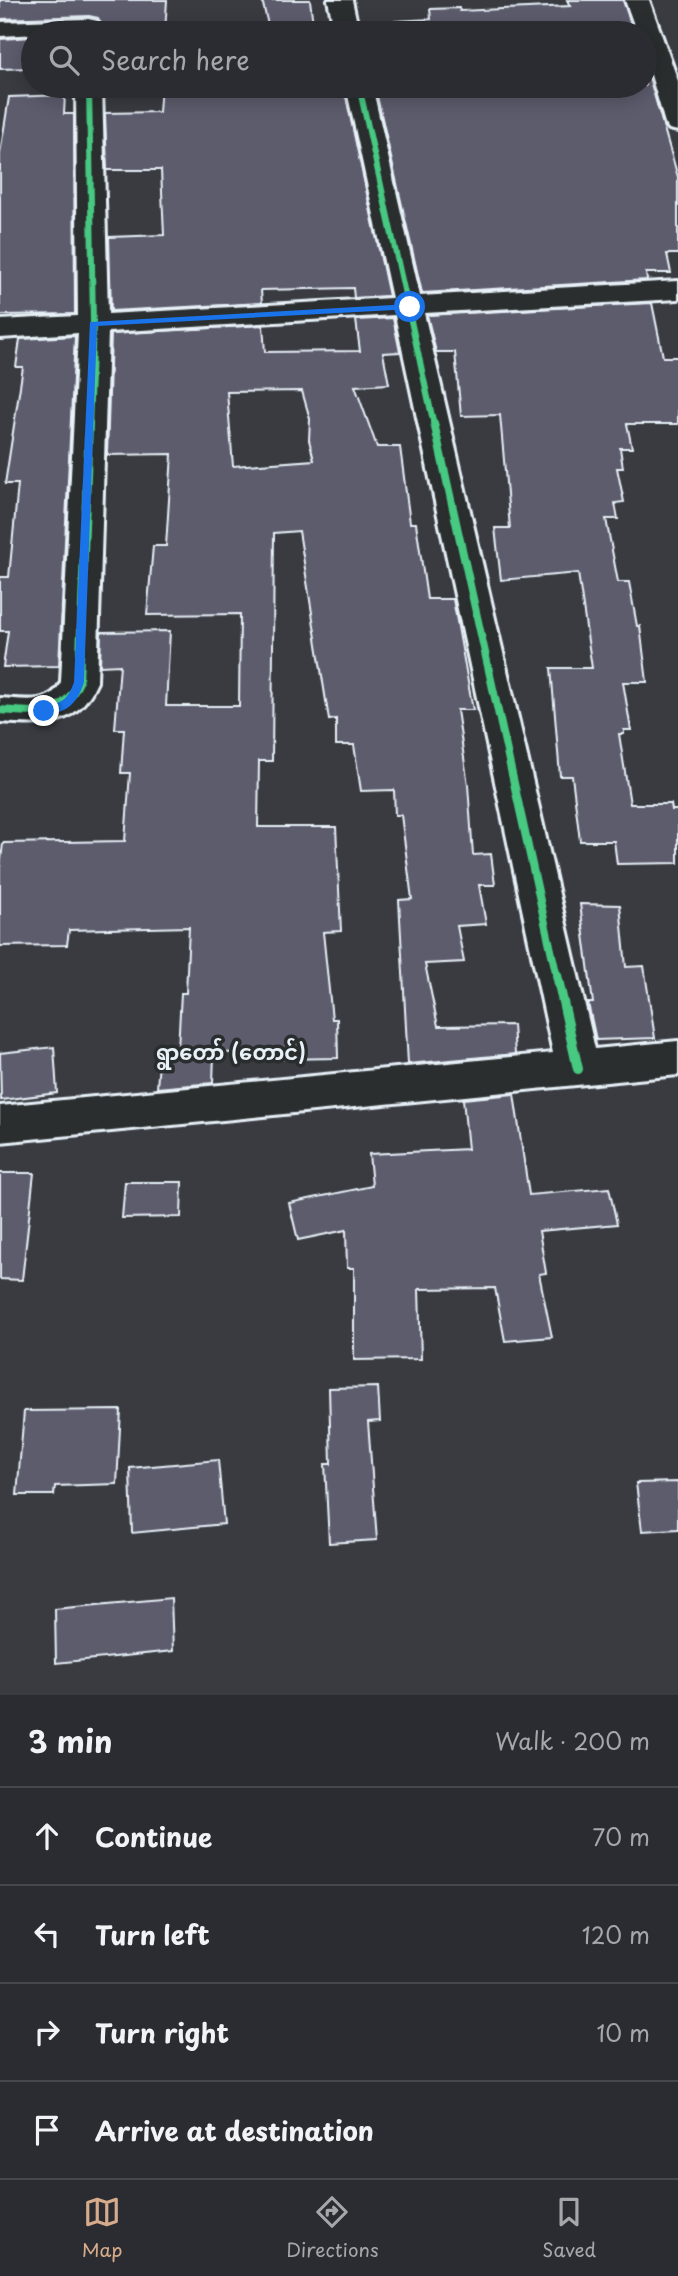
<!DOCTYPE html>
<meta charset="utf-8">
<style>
body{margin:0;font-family:"Playpen Sans","Noto Sans Myanmar",sans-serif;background:#333439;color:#f1f3f6}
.stop{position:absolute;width:21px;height:21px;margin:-16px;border:5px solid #1a73e8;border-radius:50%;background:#fff}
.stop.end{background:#1a73e8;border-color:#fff;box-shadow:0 2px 7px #0008}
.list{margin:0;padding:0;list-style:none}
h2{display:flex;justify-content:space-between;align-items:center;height:91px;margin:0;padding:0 28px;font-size:30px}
h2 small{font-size:23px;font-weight:400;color:#a6a7ab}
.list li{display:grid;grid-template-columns:46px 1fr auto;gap:21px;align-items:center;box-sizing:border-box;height:98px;padding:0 28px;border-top:2px solid #47484d}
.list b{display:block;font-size:26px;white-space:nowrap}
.list em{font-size:23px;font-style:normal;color:#a6a7ab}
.icon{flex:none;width:38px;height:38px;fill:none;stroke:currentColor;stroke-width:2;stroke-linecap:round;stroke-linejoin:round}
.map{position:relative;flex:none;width:678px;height:1695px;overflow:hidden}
.search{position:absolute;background:#2b2c31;box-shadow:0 4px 18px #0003;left:21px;right:21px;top:21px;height:77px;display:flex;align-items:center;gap:18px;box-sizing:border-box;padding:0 24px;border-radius:38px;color:#a6a7ab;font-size:26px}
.sheet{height:483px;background:#2b2c31}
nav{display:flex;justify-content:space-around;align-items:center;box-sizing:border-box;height:98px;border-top:2px solid #47484d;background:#2b2c31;font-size:19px;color:#a6a7ab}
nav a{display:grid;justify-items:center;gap:4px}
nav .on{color:#d6ab8b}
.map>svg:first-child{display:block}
.building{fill:#5d5b6d;stroke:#e8f1f8;stroke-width:2;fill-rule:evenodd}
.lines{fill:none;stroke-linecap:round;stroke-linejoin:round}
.minor-casing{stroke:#e8f1f8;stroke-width:6}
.minor{fill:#2a2d2e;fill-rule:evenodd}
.cycleway-far2-casing{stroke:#2a2d2e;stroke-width:10}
.cycleway-far1-casing{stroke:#2a2d2e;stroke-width:12}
.cycleway-casing{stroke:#2a2d2e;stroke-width:15}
.cycleway-far2{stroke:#46c982;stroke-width:6}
.cycleway-far1{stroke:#46c982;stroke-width:8}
.cycleway{stroke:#46c982;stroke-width:10}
.route{fill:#1a73e8}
.labels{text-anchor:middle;stroke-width:7;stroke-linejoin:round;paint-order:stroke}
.quarter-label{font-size:21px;font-weight:bold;fill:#e8f1f8;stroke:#2a2d2e}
</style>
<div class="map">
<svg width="678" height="1695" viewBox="0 0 678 1695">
<rect width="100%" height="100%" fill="#393b41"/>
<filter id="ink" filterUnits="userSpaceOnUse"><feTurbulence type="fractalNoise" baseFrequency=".0143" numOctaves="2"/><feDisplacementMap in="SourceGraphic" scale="14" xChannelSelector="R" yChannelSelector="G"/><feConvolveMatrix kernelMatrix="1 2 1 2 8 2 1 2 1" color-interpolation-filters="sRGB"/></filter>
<g filter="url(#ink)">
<g class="building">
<path d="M0,0H167L165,33H98L102,25L98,18L89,16L0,19Z"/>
<path d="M262,0H310L314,32L270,33Z"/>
<path d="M567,0H623L634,33H364L360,23L431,19L430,9L459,8L460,11L570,6Z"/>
<path d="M33,37V68L0,69V39Z"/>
<path d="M645,63L678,177V254H667L671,273H646L647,280L422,293L376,92H384L382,86H645Z"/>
<path d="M161,86H288L289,93L345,92L389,296L354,298L353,288L261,290L262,303L111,311L109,237L164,235L161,170H107L105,113L159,112Z"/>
<path d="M65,95L64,114H74L75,314L0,315V154L9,97Z"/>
<path d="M652,303L663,357H678V424H627L632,448H620L623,468H617L624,502L615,503L618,519H606L618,582H629L637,626H640L647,682H623L631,730H624V734H619L630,804H671L672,810H678V863L617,864L614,841H580L572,776H560L551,668H592L578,573L501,580L495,528H510L500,415L461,416L455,352H436L427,315Z"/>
<path d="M393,318L400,352L383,353L389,384L355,386L377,447H400L410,523H416L427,599H453L473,710H457L468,785L473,855L491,854L495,885H479L486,924L457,926L464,962L425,964L438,1026L513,1025L515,1054L408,1064L399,900L412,899L401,815H395L394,790L361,791L354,745H336V719L329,720L299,531L274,533L272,761H259L258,827H336L341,931L323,932L332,1019H337L338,1058L280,1059V1052L214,1053L213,1083L157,1088L160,1049H178L181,993H186L189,927L69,930L67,945L0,946V869L3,843L125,841L130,773H121L124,729H115L120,665L100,666L101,632L170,631L166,706H239L240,614L147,615L153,546H166L172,454L107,455L111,334L263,325L265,352L360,351L356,320ZM302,391L310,419L309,440L314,460L233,466L227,392Z"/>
<path d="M75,336L59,666L3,667L8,631H0V577H9L18,484H5L23,367H16L20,339Z"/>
<path d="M580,904L620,905L626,967L644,966L655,1038L596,1040L588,1003H593Z"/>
<path d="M54,1047L57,1093L1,1100L0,1053Z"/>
<path d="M514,1094L529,1195L609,1188L617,1224L539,1231L546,1273L539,1274L552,1337L505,1341L495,1288L419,1289L421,1359L354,1360V1268H347L346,1230L298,1240L289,1203L372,1186L369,1154L468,1149L463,1099Z"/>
<path d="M0,1173H34L22,1280L0,1279Z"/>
<path d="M125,1182H182L181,1217L122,1218Z"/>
<path d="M378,1387L380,1421L368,1422L377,1540L329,1543L325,1464H331L329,1388Z"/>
<path d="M121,1410L117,1484L55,1486L54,1495H17L24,1411Z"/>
<path d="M218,1460L224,1524L132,1533L130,1468Z"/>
<path d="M678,1482V1529L642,1531L636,1483Z"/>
<path d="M171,1598L173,1651L56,1663L55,1609Z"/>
</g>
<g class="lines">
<g class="minor-casing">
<g id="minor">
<path d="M328,0H352L359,33H335Z"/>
<path d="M625,0H649L678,81V131L669,129L665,123L645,54V33H637Z"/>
<path d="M88,19L97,21L100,26L97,31L0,36V22Z"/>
<path d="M76,86H102L108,314L392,298L346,86H372L420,296L678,281V299L424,313L595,1049L678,1041V1075L0,1142V1106L553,1053L395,315L108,332L97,682C76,728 45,725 0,722V698C22,699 50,706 61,682L78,333L0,338V320L78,316Z"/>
</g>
</g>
<use href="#minor" class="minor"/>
<g class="cycleway-far2-casing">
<g id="cycleway-far2">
<path d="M89,86L93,324L89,425"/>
<path d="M359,86L434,425"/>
</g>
</g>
<g class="cycleway-far1-casing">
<g id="cycleway-far1">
<path d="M434,423L557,977"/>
<path d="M0,710C34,712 62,719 79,682L89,423"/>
</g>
</g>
<g class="cycleway-casing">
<path id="cycleway" d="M557,975L578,1069"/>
</g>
<use href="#cycleway-far2" class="cycleway-far2"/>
<use href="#cycleway-far1" class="cycleway-far1"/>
<use href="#cycleway" class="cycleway"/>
</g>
</g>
<path class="route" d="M410,304L413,309L97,326L84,682C77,705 64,716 40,713V708C59,703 67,703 74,682L90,322Z"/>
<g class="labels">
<g class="quarter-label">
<text x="231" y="1060">ရွာတော် (တောင်)</text>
</g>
</g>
</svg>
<div class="stop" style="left:410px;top:307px"></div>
<div class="stop end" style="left:44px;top:711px"></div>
<div class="search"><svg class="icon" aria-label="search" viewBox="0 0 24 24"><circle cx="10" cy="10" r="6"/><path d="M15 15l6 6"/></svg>Search here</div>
</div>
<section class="sheet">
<h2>3 min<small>Walk · 200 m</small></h2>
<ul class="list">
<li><svg class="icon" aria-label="ahead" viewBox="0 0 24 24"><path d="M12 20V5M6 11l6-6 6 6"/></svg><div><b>Continue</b></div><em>70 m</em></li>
<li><svg class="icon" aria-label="left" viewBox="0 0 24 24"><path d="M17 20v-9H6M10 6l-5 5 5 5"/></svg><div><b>Turn left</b></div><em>120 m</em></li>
<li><svg class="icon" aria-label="right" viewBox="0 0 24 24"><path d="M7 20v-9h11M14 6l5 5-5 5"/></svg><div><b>Turn right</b></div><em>10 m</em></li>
<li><svg class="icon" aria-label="arrive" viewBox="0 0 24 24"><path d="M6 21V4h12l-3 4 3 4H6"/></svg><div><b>Arrive at destination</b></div></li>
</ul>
</section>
<nav>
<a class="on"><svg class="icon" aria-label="map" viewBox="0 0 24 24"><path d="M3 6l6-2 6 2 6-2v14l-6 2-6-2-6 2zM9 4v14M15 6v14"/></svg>Map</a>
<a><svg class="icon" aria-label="directions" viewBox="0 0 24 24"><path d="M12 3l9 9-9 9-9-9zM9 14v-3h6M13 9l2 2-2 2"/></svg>Directions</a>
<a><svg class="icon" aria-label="saved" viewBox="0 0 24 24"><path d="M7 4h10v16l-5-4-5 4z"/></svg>Saved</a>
</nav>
